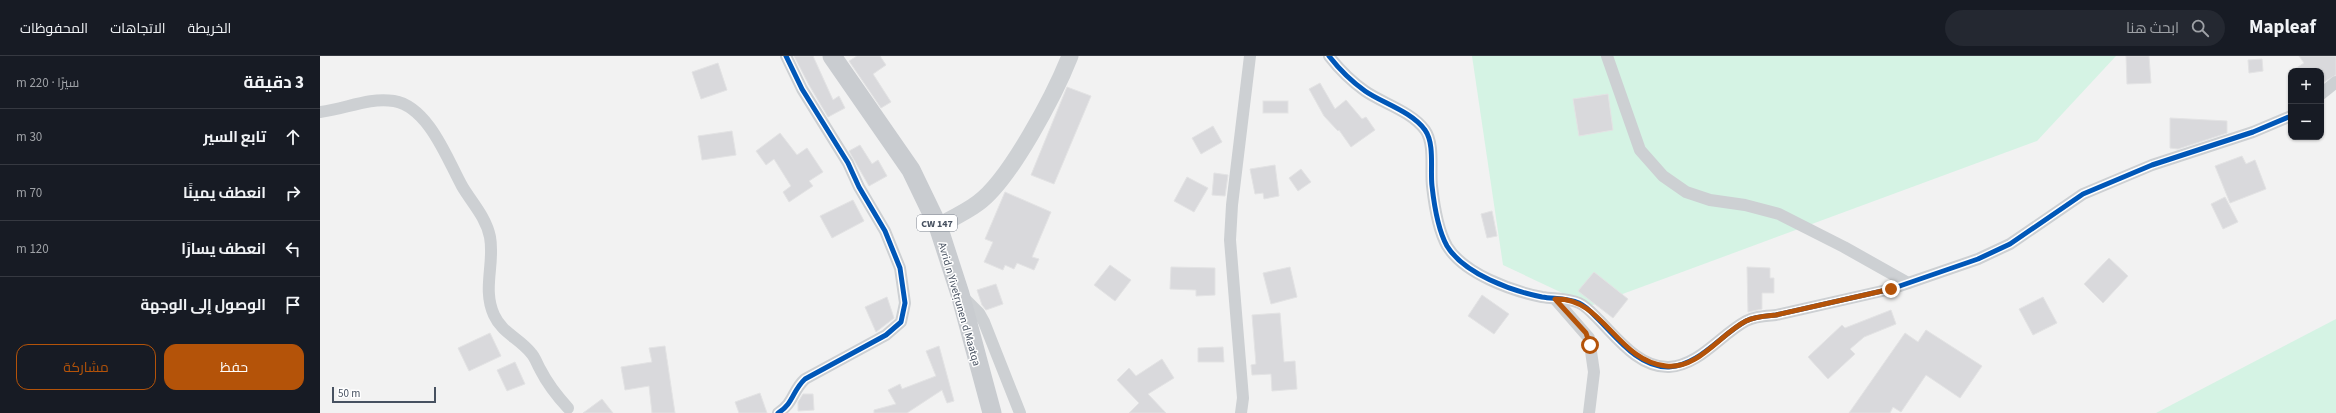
<!DOCTYPE html>
<html lang="ar">
<meta charset="utf-8">
<style>
body{margin:0;font-family:"Source Sans 3",Cairo,sans-serif;background:#242831;color:#f1f3f6;direction:rtl}
.controls{position:absolute;right:12px;top:12px;display:grid;overflow:hidden;border-radius:8px;box-shadow:0 1px 3px #0004}
.controls button{width:36px;height:36px;display:grid;place-items:center;padding:0;border:0;border-bottom:1px solid #363941;background:#171b24;color:#f1f3f6;font:20px sans-serif}
.scale{position:absolute;left:12px;bottom:10px;width:104px;box-sizing:border-box;padding-left:4px;border:2px solid #475160;border-top:0;font-size:11px;line-height:14px;white-space:nowrap;color:#475160;-webkit-text-stroke:3px #fff;paint-order:stroke}
.stop{position:absolute;width:12px;height:12px;margin:-9px;border:3px solid #b45309;border-radius:50%;background:#fff}
.stop.end{background:#b45309;border-color:#fff;box-shadow:0 1px 4px #0008}
.list{margin:0;padding:0;list-style:none}
h2{display:flex;justify-content:space-between;align-items:center;height:52px;margin:0;padding:0 16px;font-size:17px}
h2 small{font-size:13px;font-weight:400;color:#9ea1a6}
.list li{display:grid;grid-template-columns:26px 1fr auto;gap:12px;align-items:center;box-sizing:border-box;height:56px;padding:0 16px;border-top:1px solid #363941}
.list b{display:block;font-size:15px;white-space:nowrap}
.list em{font-size:13px;font-style:normal;color:#9ea1a6}
.actions{display:flex;gap:8px;padding:12px 16px}
.actions a{flex:1;padding:9px 0;border:1px solid #b45309;border-radius:12px;text-align:center;font-size:14px;color:#b45309}
.actions .main{background:#b45309;color:#fff}
.icon{flex:none;width:22px;height:22px;fill:none;stroke:currentColor;stroke-width:2;stroke-linecap:round;stroke-linejoin:round}
.map{position:relative;flex:none;width:2016px;height:357px;overflow:hidden;direction:ltr}
header{display:flex;align-items:center;gap:24px;box-sizing:border-box;height:56px;padding:0 20px;background:#171b24;border-bottom:1px solid #363941}
header strong{font-size:19px}
nav{display:flex;gap:22px;margin-inline-start:auto;font-size:14px}
.search{width:280px;height:36px;background:#242831;display:flex;align-items:center;gap:10px;box-sizing:border-box;padding:0 14px;border-radius:22px;color:#9ea1a6;font-size:15px}
main{display:flex}
aside{flex:1;background:#171b24}
.map>svg:first-child{display:block}
.green{fill:#d5f3e4}
.building{fill:#d9d9dc;stroke:#e3e3e4}
.lines{fill:none;stroke-linecap:round;stroke-linejoin:round}
.minor{stroke:#cdd0d3;stroke-width:12}
.secondary{stroke:#ced1d4;stroke-width:17}
.primary{stroke:#c9ccd0;stroke-width:19}
.cycleway-casing{stroke:#fff;stroke-width:8}
.cycleway{stroke:#0057b8;stroke-width:5}
.route{stroke:#b45309;stroke-width:5}
.labels{text-anchor:middle;stroke-width:3;stroke-linejoin:round;paint-order:stroke}
.shield{fill:#fff;stroke:#7e8590;stroke-width:1}
.shield-label{font-size:10px;font-weight:bold;fill:#475160}
.street-label{font-size:11px;fill:#475160;stroke:#fff}
</style>
<header>
<strong>Mapleaf</strong>
<div class="search"><svg class="icon" aria-label="search" viewBox="0 0 24 24"><circle cx="10" cy="10" r="6"/><path d="M15 15l6 6"/></svg>ابحث هنا</div>
<nav><a>الخريطة</a><a>الاتجاهات</a><a>المحفوظات</a></nav>
</header>
<main>
<div class="map">
<svg width="2016" height="357" viewBox="0 0 2016 357">
<rect width="100%" height="100%" fill="#f2f2f2"/>
<g class="green">
<path d="M1152,0H1796L1717,85L1270,250L1183,209Z"/>
<path d="M2016,263V357H1836Z"/>
</g>
<g class="building">
<path d="M474,0H493L513,44L519,40L525,52L508,61L489,29Z"/>
<path d="M537,0H560L566,9L553,18L571,46L561,52L529,5Z"/>
<path d="M1806,0H1829L1831,27L1807,28Z"/>
<path d="M1979,0H2016V19L2001,28V15H1972L1984,7Z"/>
<path d="M1942,3L1943,15L1929,17L1928,4Z"/>
<path d="M398,7L407,34L381,43L372,16Z"/>
<path d="M1000,27L1015,53L1026,44L1042,63L1046,61L1055,74L1031,91L1019,74L1018,75L1004,60L989,33Z"/>
<path d="M747,31L771,40L734,128L711,119Z"/>
<path d="M1288,38L1293,74L1259,80L1253,43Z"/>
<rect x="943" y="45" width="25" height="12"/>
<path d="M1850,62L1907,65V77L1858,93L1850,92Z"/>
<path d="M893,70L902,86L881,98L872,82Z"/>
<path d="M412,75L416,99L382,104L378,80Z"/>
<path d="M460,77L477,99L487,92L503,116L489,125L493,130L469,146L463,136L471,130L454,103L446,109L436,95Z"/>
<path d="M540,89L552,108L558,104L567,120L549,130L529,95Z"/>
<path d="M1922,100L1926,108L1935,104L1946,133L1910,147L1895,110Z"/>
<path d="M955,109L959,140L944,143L943,137L935,138L930,113Z"/>
<path d="M981,113L991,126L978,135L969,122Z"/>
<path d="M894,117L908,119L905,140L892,139Z"/>
<path d="M867,121L888,132L874,156L854,145Z"/>
<path d="M685,136L731,156L712,201L719,203L714,214L697,207L694,213L685,209L683,214L664,206L673,186L665,183Z"/>
<path d="M1905,141L1918,166L1903,173L1891,148Z"/>
<path d="M533,144L544,165L512,182L500,160Z"/>
<path d="M1172,155L1177,180L1167,182L1161,158Z"/>
<path d="M1789,202L1808,220L1783,247L1764,228Z"/>
<path d="M790,209L811,224L795,245L774,229Z"/>
<path d="M851,211L895,212V239L876,240V234L850,233Z"/>
<path d="M970,211L977,241L951,248L943,217Z"/>
<path d="M1427,211L1450,212V222H1454V237H1442V253L1428,256Z"/>
<path d="M1274,216L1308,243L1293,262L1258,235Z"/>
<path d="M676,228L683,248L666,254L662,249L657,234Z"/>
<path d="M1162,239L1189,258L1174,278L1148,260Z"/>
<path d="M567,241L574,262L556,276L545,251Z"/>
<path d="M1723,241L1737,267L1713,279L1699,253Z"/>
<path d="M1571,254L1576,268L1544,281L1530,293L1535,298L1508,323L1488,301L1522,269L1525,272Z"/>
<path d="M960,257L964,306L975,305L977,333L952,335L951,318L932,319L931,309L936,308L932,259Z"/>
<path d="M1606,274L1662,310L1640,342L1606,319L1581,356L1573,351L1570,357H1529L1585,277L1598,286Z"/>
<path d="M170,277L181,300L149,315L138,292Z"/>
<path d="M345,290L355,357H332L329,330L305,334L301,311L332,306L329,292Z"/>
<path d="M619,290L634,345L627,347L622,334L587,357H554V354L576,348L568,334L580,328L582,333L616,320L606,295Z"/>
<path d="M903,291L904,306H878V292Z"/>
<path d="M842,303L854,322L828,338L846,357H809L819,347L797,324L809,312L816,320Z"/>
<path d="M195,306L205,328L187,335L177,314Z"/>
<path d="M440,337L447,357H419L415,346Z"/>
<path d="M483,338H493L494,354L478,355V346Z"/>
<path d="M282,343L293,357H263Z"/>
</g>
<g class="lines">
<g class="minor">
<path d="M1009,0C1019,13 1031,25 1045,35C1062,47 1091,55 1105,74C1115,88 1110,114 1112,130C1114,148 1118,174 1127,190C1144,218 1192,235 1222,241C1234,243 1247,242 1259,247C1266,250 1273,258 1278,263C1297,282 1319,312 1349,311C1380,309 1400,279 1426,265C1435,260 1445,260 1456,259L1571,233L1658,203L1690,188L1763,138L1832,109L1933,76L1971,60"/>
<path d="M1287,0L1320,94L1343,120L1366,136L1390,144L1425,149L1459,158L1524,191L1588,227"/>
<path d="M2001,38L2016,26"/>
<path d="M0,56C26,53 48,41 74,45C109,51 128,105 142,130C152,147 166,161 170,181C175,207 162,233 174,259C182,277 199,282 211,297C215,301 217,308 220,313C227,327 237,340 248,352"/>
<path d="M642,240L659,257L664,266L700,357"/>
<path d="M1235,243L1269,282L1274,316L1269,357"/>
<path d="M458,357C474,347 472,335 485,323L566,279L581,266L585,247L580,212L565,175L539,131L528,107L482,33L466,0"/>
<path d="M921,357L923,342L910,184L912,149L930,0"/>
</g>
<path class="secondary" d="M618,170C631,163 646,156 658,147C690,124 735,38 750,0"/>
<path class="primary" d="M512,0L591,114L618,170L640,238L672,357"/>
<g class="cycleway-casing">
<g id="cycleway">
<path d="M1009,0C1019,13 1031,25 1045,35C1062,47 1091,55 1105,74C1115,88 1110,114 1112,130C1114,148 1118,174 1127,190C1144,218 1192,235 1222,241C1234,243 1247,242 1259,247C1266,250 1273,258 1278,263C1297,282 1319,312 1349,311C1380,309 1400,279 1426,265C1435,260 1445,260 1456,259L1571,233L1658,203L1690,188L1763,138L1832,109L1933,76L1971,60"/>
<path d="M458,357C474,347 472,335 485,323L566,279L581,266L585,247L580,212L565,175L539,131L528,107L482,33L466,0"/>
</g>
</g>
<use href="#cycleway" class="cycleway"/>
</g>
<g class="lines">
<path class="route" d="M1270,289L1266,277L1235,243C1283,241 1297,305 1346,310C1378,314 1400,278 1426,265C1436,260 1446,260 1456,259L1571,233"/>
</g>
<g class="labels">
<rect class="shield" x="597" y="159" width="40" height="16" rx="3"/>
<g class="shield-label">
<text x="617" y="171">CW 147</text>
</g>
<g class="street-label">
<text transform="translate(640 248) rotate(74)" y="4">Avrid n Yivetṛunen d Maatqa</text>
</g>
</g>
</svg>
<div class="controls">
<button>+</button>
<button>−</button>
</div>
<div class="scale">50 m</div>
<div class="stop" style="left:1270px;top:289px"></div>
<div class="stop end" style="left:1571px;top:233px"></div>
</div>
<aside>
<h2>3 دقيقة<small>سيرًا · 220 m</small></h2>
<ul class="list">
<li><svg class="icon" aria-label="ahead" viewBox="0 0 24 24"><path d="M12 20V5M6 11l6-6 6 6"/></svg><div><b>تابع السير</b></div><em>30 m</em></li>
<li><svg class="icon" aria-label="right" viewBox="0 0 24 24"><path d="M7 20v-9h11M14 6l5 5-5 5"/></svg><div><b>انعطف يمينًا</b></div><em>70 m</em></li>
<li><svg class="icon" aria-label="left" viewBox="0 0 24 24"><path d="M17 20v-9H6M10 6l-5 5 5 5"/></svg><div><b>انعطف يسارًا</b></div><em>120 m</em></li>
<li><svg class="icon" aria-label="arrive" viewBox="0 0 24 24"><path d="M6 21V4h12l-3 4 3 4H6"/></svg><div><b>الوصول إلى الوجهة</b></div></li>
</ul>
<div class="actions"><a class="main">حفظ</a><a>مشاركة</a></div>
</aside>
</main>
